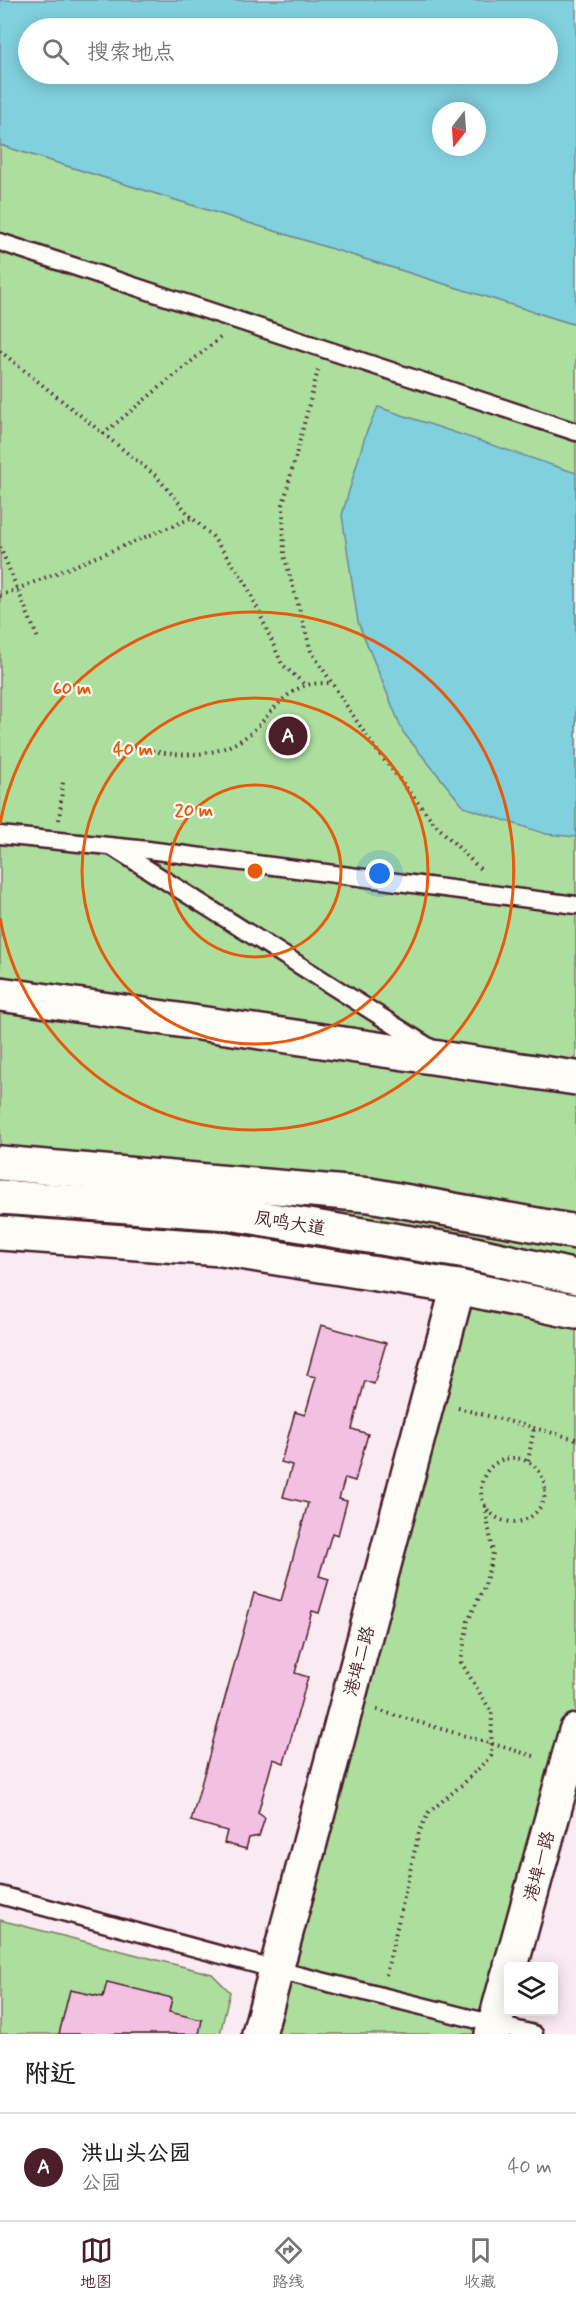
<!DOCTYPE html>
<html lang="zh">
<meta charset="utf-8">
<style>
body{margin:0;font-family:Mynerve,"LXGW WenKai TC",sans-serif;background:#f2f2f2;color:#202124}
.controls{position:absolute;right:18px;bottom:18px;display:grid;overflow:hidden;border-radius:6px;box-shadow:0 3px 15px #0003}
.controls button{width:54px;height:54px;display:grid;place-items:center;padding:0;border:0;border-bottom:2px solid #e0e0e0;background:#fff;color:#202124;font:30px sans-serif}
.compass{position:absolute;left:432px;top:102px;width:54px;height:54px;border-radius:50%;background:#fff;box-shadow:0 3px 15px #0003;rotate:197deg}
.you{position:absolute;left:380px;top:874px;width:21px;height:21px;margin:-15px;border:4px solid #fff;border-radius:50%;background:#1a73e8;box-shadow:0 0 0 9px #1a73e833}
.badge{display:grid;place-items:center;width:39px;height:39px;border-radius:50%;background:#4a1f2b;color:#fff;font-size:20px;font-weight:700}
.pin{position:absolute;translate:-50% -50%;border:3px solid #fff;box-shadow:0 2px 6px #0006}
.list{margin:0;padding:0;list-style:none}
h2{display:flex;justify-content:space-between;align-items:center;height:78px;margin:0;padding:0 24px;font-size:26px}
h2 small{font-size:20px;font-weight:400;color:#757577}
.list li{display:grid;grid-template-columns:39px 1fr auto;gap:18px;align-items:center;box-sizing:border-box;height:108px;padding:0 24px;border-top:2px solid #e0e0e0}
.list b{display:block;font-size:22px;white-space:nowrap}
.list p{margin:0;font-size:20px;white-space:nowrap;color:#757577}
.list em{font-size:20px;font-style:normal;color:#757577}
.icon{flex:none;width:33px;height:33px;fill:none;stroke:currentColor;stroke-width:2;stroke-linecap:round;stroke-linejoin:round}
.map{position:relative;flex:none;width:576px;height:2034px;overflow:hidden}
.search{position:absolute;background:#fff;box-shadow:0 3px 15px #0003;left:18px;right:18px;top:18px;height:66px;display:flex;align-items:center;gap:15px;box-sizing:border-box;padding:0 21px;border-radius:33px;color:#757577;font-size:22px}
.sheet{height:186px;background:#fff}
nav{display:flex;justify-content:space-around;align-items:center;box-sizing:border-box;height:84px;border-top:2px solid #e0e0e0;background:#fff;font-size:16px;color:#757577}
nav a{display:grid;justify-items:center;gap:3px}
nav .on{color:#4a1f2b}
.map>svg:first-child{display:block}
.green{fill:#acde9e;stroke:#7b7e64;stroke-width:1.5}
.water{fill:#81d0de;stroke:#6b8996;stroke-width:1.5;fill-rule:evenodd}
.building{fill:#f2c1e2;stroke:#4a1f2b;stroke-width:1.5}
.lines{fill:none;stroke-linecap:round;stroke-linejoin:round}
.service-casing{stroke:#4a1f2b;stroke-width:21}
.minor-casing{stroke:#4a1f2b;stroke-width:38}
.tertiary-casing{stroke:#4a1f2b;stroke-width:38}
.secondary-casing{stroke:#4a1f2b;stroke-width:38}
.path{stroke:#4a1f2b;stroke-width:4;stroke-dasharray:1.5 4.5;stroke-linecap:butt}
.service{stroke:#fdfcf7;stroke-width:16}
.minor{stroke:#fdfcf7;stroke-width:33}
.tertiary{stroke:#fdfcf7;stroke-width:33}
.secondary{stroke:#fdfcf7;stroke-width:33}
.ring{fill:none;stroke:#e8590c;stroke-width:3}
.labels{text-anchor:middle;stroke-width:4.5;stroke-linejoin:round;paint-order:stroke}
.street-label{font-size:18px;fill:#4a1f2b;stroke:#fdfcf7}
.centre{fill:#e8590c;stroke:#fdfcf7;stroke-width:3}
.ring-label{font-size:18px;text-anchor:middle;font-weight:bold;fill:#e8590c;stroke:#fdfcf7;stroke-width:4.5;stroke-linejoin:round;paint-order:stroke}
</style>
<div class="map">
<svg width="576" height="2034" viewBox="0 0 576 2034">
<rect width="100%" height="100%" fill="#faeaf1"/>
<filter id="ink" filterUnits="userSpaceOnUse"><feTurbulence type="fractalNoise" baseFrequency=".0167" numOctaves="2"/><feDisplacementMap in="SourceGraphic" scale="12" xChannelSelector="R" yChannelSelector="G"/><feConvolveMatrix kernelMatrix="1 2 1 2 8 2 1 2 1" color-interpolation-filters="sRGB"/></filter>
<g filter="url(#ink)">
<g class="green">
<path d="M0,145L576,325V1288L63,1153L0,1146Z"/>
<path d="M458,1287L576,1312V1731L492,2034H259Z"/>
<path d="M0,1920L212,1974L230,1992L220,2034H0Z"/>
</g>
<g class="water">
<path d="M0,0H576V325L0,145ZM28,28H548V74H28ZM441,111H477V147H441Z"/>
<path d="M378,407L576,473V837L546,834L464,807L403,732L358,622L342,515L366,433Z"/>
</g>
<g class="building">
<path d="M321,1325L386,1343L374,1384L365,1381L352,1429L368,1434L355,1481L345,1478L339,1499L347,1501L338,1535L332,1533L319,1576L329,1579L319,1613L312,1611L295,1673L308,1677L284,1763L273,1759L258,1813L265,1818L259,1836L249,1838L246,1849L224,1843L227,1831L191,1821L254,1593L281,1601L308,1503L283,1497L292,1465L281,1462L295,1412L305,1415L316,1377L307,1375Z"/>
<path d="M107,1982L172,1998L169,2012L202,2020L199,2034H59L70,1990L103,1997Z"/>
</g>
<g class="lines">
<g class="service-casing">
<g id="service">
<path d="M0,242L576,432"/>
<path d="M0,835L148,850L576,905"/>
<path d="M114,848L432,1049"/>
<path d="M0,1895L277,1970L534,2034"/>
</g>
</g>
<g class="minor-casing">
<g id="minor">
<path d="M0,994L576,1078"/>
<path d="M511,1966L576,1731"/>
<path d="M259,2034L458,1287"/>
<path d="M492,2034L508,1976"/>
</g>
</g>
<g class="tertiary-casing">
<path id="tertiary" d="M0,1163L370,1195L576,1232"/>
</g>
<g class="secondary-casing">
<g id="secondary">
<path d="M0,1197L229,1213L466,1252L576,1277"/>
<path d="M0,1233L221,1249L458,1287L576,1312"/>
</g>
</g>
<g class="path">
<path d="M0,351L156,476L192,518L212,536L246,583L282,664L305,685"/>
<path d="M318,370L283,505L284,555L311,651L371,743L434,823L480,869"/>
<path d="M103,434L221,337"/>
<path d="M0,547L39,641"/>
<path d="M0,596L192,518"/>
<path d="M135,746C175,759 224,760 256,728C271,713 283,694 304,686C312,683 323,683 331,683"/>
<path d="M59,820L63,782"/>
<path d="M458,1408L576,1439"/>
<circle cx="513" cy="1490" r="32"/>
<path d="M528,1461L534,1428"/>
<path d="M377,1710L537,1757"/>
<path d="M386,1975L419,1832L429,1812L463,1784L491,1756L492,1713L461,1662L468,1621L485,1585L493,1553L485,1506"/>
</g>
<use href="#service" class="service"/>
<use href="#minor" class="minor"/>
<use href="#tertiary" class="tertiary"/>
<use href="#secondary" class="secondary"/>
</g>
</g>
<g class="ring">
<circle cx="255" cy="871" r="86"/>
<circle cx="255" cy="871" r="173"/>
<path d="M0 824A259 259 0 1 1 0 918"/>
</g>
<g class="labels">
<g class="street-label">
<text transform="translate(290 1223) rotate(9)" y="6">凤鸣大道</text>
<text transform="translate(359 1661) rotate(-75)" y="6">港埠二路</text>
<text transform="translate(539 1866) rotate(-75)" y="6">港埠一路</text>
</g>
</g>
<circle cx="255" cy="871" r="9" class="centre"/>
<g class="ring-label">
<text x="72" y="694">60 m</text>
<text x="133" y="755">40 m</text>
<text x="194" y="816">20 m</text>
</g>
</svg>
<div class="controls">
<button><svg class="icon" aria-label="layers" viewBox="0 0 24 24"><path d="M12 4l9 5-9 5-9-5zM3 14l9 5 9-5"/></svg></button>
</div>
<svg class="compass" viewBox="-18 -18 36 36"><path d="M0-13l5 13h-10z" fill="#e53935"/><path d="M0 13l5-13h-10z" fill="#757577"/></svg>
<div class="you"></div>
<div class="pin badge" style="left:288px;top:736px">A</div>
<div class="search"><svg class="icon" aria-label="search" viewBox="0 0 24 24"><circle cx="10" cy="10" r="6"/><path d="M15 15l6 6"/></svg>搜索地点</div>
</div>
<section class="sheet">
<h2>附近<small></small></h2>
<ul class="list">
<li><span class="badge">A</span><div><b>洪山头公园</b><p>公园</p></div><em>40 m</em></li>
</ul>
</section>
<nav>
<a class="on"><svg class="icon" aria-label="map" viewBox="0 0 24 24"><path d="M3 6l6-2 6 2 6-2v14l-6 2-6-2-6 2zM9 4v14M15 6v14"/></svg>地图</a>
<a><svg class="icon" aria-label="directions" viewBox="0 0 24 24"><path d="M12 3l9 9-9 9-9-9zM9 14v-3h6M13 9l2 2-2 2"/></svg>路线</a>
<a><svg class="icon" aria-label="saved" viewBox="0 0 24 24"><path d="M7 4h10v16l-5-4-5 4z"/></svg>收藏</a>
</nav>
